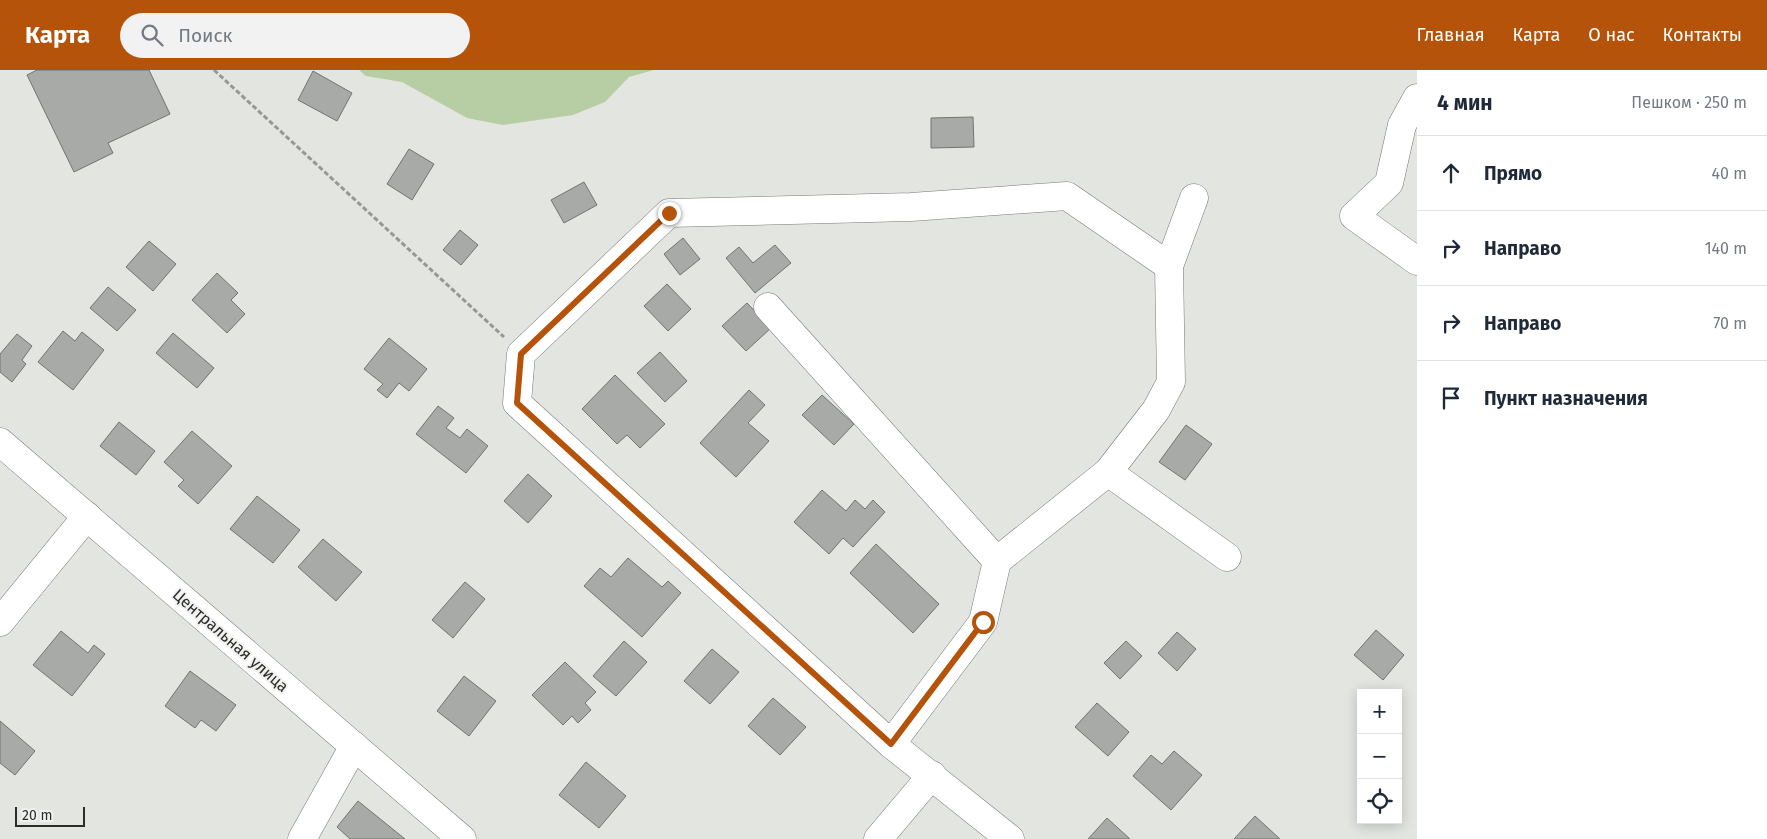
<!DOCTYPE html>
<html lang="ru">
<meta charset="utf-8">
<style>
body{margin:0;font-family:"Fira Sans",sans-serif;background:#f2f2f3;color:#1f2937}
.controls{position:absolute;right:15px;bottom:15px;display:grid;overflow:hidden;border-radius:0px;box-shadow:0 2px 12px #0003}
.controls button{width:45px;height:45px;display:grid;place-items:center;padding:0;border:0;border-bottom:1px solid #e0e1e3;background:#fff;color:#1f2937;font:25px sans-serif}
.scale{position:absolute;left:15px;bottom:12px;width:70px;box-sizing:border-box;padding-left:5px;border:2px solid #2c2c2b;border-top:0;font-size:14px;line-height:18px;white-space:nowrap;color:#2c2c2b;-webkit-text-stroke:4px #f0f2ef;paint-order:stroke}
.stop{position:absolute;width:15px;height:15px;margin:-11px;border:4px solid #b45309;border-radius:50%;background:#fff}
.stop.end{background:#b45309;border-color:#fff;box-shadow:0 1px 5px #0008}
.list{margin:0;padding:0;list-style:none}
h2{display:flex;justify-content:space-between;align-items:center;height:65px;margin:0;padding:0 20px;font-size:21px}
h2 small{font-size:16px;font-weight:400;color:#747a83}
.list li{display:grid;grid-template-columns:32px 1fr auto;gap:15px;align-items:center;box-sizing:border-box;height:75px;padding:0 20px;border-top:1px solid #e0e1e3}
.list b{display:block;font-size:19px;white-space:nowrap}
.list em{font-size:16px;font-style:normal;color:#747a83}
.icon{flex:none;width:28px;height:28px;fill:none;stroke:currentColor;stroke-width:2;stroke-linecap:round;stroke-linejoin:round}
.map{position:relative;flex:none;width:1417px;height:769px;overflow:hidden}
header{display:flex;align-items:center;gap:30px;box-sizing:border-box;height:70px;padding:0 25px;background:#b45309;color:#fff}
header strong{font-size:24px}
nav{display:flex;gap:28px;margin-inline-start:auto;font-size:18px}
.search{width:350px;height:45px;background:#f2f2f3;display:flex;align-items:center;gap:12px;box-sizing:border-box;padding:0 18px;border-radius:28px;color:#747a83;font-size:19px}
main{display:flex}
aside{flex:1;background:#fff}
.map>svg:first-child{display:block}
.green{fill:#b7cea5}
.building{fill:#a8aaa7;stroke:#737472}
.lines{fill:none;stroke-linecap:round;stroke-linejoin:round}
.minor-casing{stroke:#787977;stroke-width:29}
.path{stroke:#979895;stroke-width:3;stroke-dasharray:5 2.5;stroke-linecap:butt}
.minor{stroke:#fff;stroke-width:28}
.route{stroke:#b45309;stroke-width:6}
.labels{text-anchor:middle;stroke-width:4;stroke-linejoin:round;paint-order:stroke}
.street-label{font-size:16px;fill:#2c2c2b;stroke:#f0f2ef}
</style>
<header>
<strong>Карта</strong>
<div class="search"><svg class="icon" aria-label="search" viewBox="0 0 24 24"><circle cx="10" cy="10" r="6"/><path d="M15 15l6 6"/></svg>Поиск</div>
<nav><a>Главная</a><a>Карта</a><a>О нас</a><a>Контакты</a></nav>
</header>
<main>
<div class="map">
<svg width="1417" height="769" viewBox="0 0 1417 769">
<rect width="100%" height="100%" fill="#e3e5e1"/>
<path class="green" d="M359,0H654L629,7L605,32L573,45L503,55L467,48L402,12L366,6Z"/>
<g class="building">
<path d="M37,0H149L170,44L108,73L113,83L74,102L27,5Z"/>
<path d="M313,1L352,23L337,51L298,30Z"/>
<path d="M973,47L974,77L931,78V48Z"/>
<path d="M409,79L434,94L412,130L387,114Z"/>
<path d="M584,112L597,135L564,153L551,130Z"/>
<path d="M460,160L478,175L461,195L443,180Z"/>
<path d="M683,168L700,189L680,205L664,184Z"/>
<path d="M149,171L176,194L153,221L126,197Z"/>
<path d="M775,175L791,193L755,223L726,188L739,177L753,193Z"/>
<path d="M217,203L238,223L231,230L245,244L227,263L192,230Z"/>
<path d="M667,214L691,239L668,261L644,236Z"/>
<path d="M108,217L136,240L117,261L90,238Z"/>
<path d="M747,233L771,258L746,281L722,256Z"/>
<path d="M63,261L75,271L82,262L104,280L73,320L38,292Z"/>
<path d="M173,263L214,298L197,318L156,283Z"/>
<path d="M17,264L32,276L22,290L26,294L12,312L0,302V284Z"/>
<path d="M389,268L427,299L409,321L399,313L387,328L377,320L383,314L364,299Z"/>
<path d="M660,282L687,311L665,332L637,303Z"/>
<path d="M615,305L665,354L640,378L627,365L617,374L582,339Z"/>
<path d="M749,320L765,335L748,353L769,371L736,407L700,373Z"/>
<path d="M822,325L854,354L834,375L802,345Z"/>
<path d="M438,336L454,348L446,358L460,368L467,359L488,376L466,403L416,364Z"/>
<path d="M119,352L155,381L136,405L100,376Z"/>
<path d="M1186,355L1212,374L1185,410L1159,392Z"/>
<path d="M192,361L232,396L198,434L178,416L184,410L164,392Z"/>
<path d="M528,404L552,426L528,453L504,431Z"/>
<path d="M822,420L846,441L855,430L865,439L873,430L885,442L853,477L843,468L829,484L794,452Z"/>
<path d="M257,426L300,460L273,493L230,459Z"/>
<path d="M323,469L362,502L336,531L298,497Z"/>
<path d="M876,474L939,534L913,563L850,503Z"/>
<path d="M628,488L662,517L668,511L681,523L642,567L584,516L600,498L611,507Z"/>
<path d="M465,512L485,529L453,568L432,550Z"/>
<path d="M1376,560L1404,585L1383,610L1354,585Z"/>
<path d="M61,561L88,583L94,575L105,584L72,626L33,595Z"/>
<path d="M1177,562L1196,579L1177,601L1158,583Z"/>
<path d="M624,571L647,592L616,626L593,606Z"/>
<path d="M1126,571L1142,586L1120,609L1104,593Z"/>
<path d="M712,579L739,602L710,634L684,611Z"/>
<path d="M565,592L596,622L585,633L591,640L578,653L572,646L563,655L532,625Z"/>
<path d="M190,601L236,635L216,661L201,650L195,658L165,636Z"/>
<path d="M464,606L496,631L469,666L437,641Z"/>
<path d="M773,628L806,657L780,685L748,656Z"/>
<path d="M1097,633L1129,662L1108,686L1075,657Z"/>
<path d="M0,651L35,681L15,705L0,693Z"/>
<path d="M1174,681L1202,705L1171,740L1133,706L1151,685L1162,694Z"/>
<path d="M586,692L626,726L599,758L559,725Z"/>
<path d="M358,731L405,769H350L337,757Z"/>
<path d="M1255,746L1280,769H1234Z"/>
<path d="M1107,748L1130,769H1088Z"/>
</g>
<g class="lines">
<g class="minor-casing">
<g id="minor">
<path d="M1417,28L1402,55L1389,113L1354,146L1417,191"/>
<path d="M768,237L997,491"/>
<path d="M0,372L462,769"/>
<path d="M1108,402L1227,487"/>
<path d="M0,552L87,446"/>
<path d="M891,674L983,552L997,491L1108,402L1156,340L1171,312L1169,196L1194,128"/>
<path d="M302,769L354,676"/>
<path d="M878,769L932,705"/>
<path d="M1010,769L891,674L517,333L521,284L669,143L911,137L1067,126L1169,196"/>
</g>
</g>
<path class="path" d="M214,0L504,267"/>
<use href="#minor" class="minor"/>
</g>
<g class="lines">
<path class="route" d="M669,143L521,284L517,333L891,674L983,552"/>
</g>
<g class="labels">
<g class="street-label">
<text transform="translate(231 570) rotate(41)" y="6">Центральная улица</text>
</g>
</g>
</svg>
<div class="controls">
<button>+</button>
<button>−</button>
<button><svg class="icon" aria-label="locate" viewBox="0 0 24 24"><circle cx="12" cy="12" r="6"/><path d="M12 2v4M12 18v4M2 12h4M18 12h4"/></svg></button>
</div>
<div class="scale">20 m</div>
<div class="stop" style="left:983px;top:552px"></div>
<div class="stop end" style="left:669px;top:143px"></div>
</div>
<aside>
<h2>4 мин<small>Пешком · 250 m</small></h2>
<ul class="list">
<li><svg class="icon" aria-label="ahead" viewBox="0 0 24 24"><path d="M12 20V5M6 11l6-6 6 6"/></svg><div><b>Прямо</b></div><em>40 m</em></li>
<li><svg class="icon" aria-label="right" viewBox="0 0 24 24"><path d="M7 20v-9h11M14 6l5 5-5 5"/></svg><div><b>Направо</b></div><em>140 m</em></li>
<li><svg class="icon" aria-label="right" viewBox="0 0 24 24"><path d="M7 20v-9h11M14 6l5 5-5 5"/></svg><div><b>Направо</b></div><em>70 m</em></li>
<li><svg class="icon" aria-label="arrive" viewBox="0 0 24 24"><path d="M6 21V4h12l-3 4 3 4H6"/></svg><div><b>Пункт назначения</b></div></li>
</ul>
</aside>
</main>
